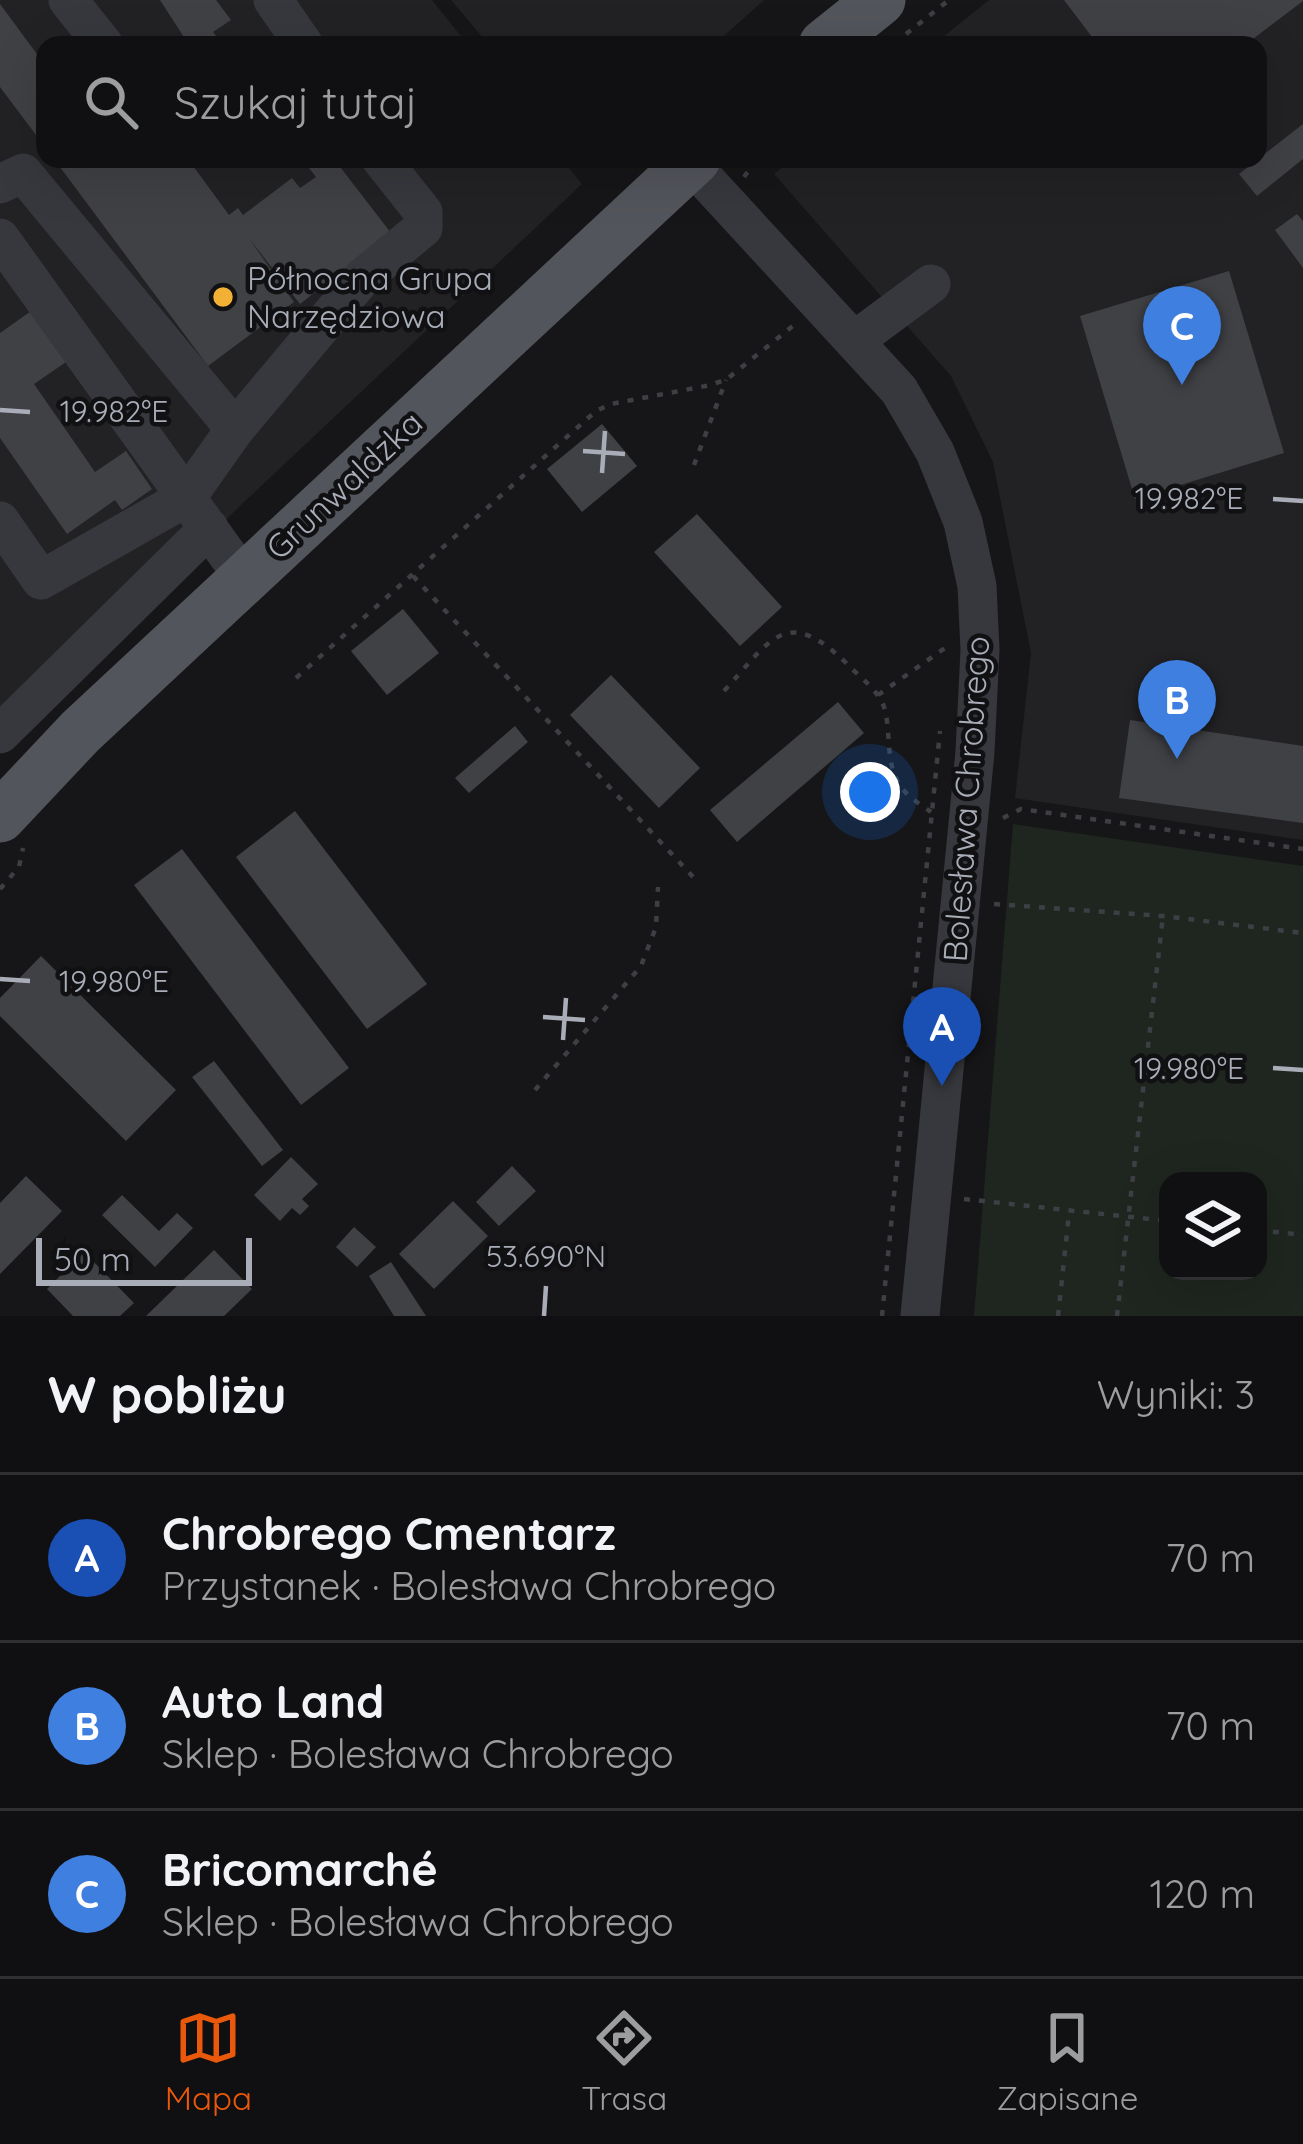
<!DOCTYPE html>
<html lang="pl">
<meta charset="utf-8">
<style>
body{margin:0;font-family:Quicksand,sans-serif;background:#1e1e20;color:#f1f3f6}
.controls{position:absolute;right:36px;bottom:36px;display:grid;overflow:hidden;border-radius:24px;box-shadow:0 12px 48px #0002}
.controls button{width:108px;height:108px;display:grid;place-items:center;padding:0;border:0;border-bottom:3px solid #303032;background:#101012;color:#f1f3f6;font:60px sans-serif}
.scale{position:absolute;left:36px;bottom:30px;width:216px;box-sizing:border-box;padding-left:12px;border:6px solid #a8adb8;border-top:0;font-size:33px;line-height:42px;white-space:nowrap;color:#a8adb8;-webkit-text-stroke:9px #111113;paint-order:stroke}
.you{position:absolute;left:870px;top:792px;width:42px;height:42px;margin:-30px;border:9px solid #fff;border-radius:50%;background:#1a73e8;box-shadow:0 0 0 18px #1a73e833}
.badge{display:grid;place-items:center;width:78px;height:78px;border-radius:50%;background:#ea580c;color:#fff;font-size:39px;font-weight:700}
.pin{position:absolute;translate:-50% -99px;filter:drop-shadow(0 3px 6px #0008)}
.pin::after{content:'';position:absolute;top:63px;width:42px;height:36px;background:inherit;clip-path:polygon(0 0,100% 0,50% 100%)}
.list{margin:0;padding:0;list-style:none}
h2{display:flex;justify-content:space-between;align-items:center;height:156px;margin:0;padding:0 48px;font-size:51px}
h2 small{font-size:39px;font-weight:400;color:#9c9d9f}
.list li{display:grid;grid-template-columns:78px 1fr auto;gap:36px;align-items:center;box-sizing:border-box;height:168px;padding:0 48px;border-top:3px solid #303032}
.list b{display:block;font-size:45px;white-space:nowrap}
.list p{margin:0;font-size:39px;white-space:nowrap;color:#9c9d9f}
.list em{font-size:39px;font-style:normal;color:#9c9d9f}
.icon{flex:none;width:66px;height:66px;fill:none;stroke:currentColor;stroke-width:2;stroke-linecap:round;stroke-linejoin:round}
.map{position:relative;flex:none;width:1303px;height:1316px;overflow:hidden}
.search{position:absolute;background:#101012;box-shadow:0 12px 48px #0002;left:36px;right:36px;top:36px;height:132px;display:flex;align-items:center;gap:30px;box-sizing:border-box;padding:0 42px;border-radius:24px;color:#9c9d9f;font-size:45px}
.sheet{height:660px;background:#101012}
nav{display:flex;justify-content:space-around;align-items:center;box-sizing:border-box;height:168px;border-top:3px solid #303032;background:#101012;font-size:33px;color:#9c9d9f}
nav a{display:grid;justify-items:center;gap:6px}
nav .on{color:#ea580c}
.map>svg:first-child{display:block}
.built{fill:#222225}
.green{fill:#1e261f;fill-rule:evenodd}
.building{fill:#404145}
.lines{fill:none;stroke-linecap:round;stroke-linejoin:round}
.path{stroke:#3d3f44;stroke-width:4.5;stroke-dasharray:6 9;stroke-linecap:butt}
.minor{stroke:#37383d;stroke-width:39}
.major{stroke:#53555c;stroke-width:51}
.ticks{fill:none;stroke:#a8adb8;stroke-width:4.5}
.poi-dot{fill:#f2b134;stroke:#111113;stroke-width:4.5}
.labels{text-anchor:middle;stroke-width:9;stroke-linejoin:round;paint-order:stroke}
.poi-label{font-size:33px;fill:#a8adb8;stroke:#111113;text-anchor:start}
.street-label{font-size:33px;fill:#a8adb8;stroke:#111113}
.ticks-label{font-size:30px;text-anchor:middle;fill:#a8adb8;stroke:#111113;stroke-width:9;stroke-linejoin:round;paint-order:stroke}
</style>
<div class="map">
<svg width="1303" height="1316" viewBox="0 0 1303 1316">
<rect width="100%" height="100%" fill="#161618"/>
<g class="built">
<path d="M0,0H432L468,45H45V159H562L582,184L241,505L32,712L0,753Z"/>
<path d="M451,0H764L714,45H489Z"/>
<path d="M989,0H1303V840L1015,798L1031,653L993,462L951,376L774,174L792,159H1258V45H933Z"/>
</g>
<path class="green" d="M1013,824L1303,866V1316H974ZM1168,1181H1258V1271H1168Z"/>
<g class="building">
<path d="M160,0H216L231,20L213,32L223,45H189Z"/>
<path d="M1064,0H1303V1L1245,45H1098Z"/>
<path d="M0,4L45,65V147L0,87Z"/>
<path d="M1303,124V159L1257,196L1239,174Z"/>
<path d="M54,159H188L229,215L238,208L243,215L292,178L300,188L316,177L302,159H334L391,233L300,304L248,237L294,302L208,366Z"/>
<path d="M1297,214L1303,221V268L1275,230Z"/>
<path d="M1229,271L1284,453L1135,499L1080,316Z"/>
<path d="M34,309L69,360L34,384L95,472L126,451L152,489L122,510L115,500L67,534L0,438V333Z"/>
<path d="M602,424L637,466L582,512L547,469Z"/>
<path d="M697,514L782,607L740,646L654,552Z"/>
<path d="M403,609L439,653L387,695L351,651Z"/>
<path d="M611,675L700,768L659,808L570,715Z"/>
<path d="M838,702L864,733L737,842L710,810Z"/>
<path d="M1130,720L1303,746V823L1119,798Z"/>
<path d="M515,726L528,742L469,793L455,778Z"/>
<path d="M295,811L427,984L367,1029L236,857Z"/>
<path d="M182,849L349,1068L301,1105L134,885Z"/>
<path d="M41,956L176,1090L126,1141L0,1016V998Z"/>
<path d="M214,1061L283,1150L262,1166L192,1077Z"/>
<path d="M291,1157L318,1184L302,1199L309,1206L300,1215L292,1208L280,1221L254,1195Z"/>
<path d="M512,1166L536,1191L499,1226L476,1202Z"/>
<path d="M26,1176L62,1211L0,1274V1203Z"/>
<path d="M122,1195L159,1231L177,1213L193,1228L155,1267L102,1215Z"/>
<path d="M453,1201L488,1236L434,1289L399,1254Z"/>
<path d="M354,1227L376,1247L357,1267L336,1247Z"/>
<path d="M214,1250L252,1289L224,1316H146Z"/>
<path d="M84,1252L134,1303L120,1316H73L47,1289Z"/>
<path d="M391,1262L426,1316H394L369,1276Z"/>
</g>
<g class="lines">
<g class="path">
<path d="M906,34L949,0"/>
<path d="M744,177L757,159"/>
<path d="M694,465L726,380"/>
<path d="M413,576L695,879"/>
<path d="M296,678L596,411L611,404L711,385L727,379L794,325"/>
<path d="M724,691C771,640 786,603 848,665C860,677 878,690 884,707C892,733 884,765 902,788C909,798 922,805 931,812"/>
<path d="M878,695L945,648"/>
<path d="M1003,818L1021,809L1303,849"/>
<path d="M0,889L19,867L23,848"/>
<path d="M994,904L1163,916L1303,933"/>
<path d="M535,1090L641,966L656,927L658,887"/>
<path d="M964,1199L1168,1221"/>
<path d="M1258,1230L1303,1235"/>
<path d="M882,1316L940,731"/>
<path d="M1058,1316L1069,1214"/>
<path d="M1117,1316L1163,916"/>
</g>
<g class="minor">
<path d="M68,0L104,45"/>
<path d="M273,0L304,45"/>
<path d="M690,163L899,390L935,452L963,522L977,586L980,650L975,752L920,1316"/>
<path d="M0,184L23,173L235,429L187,497L41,580L0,521"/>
<path d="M0,238L244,578"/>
<path d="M854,341L931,284"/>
<path d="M235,429L362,278L423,228V212L381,159"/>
<path d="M0,734L209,528"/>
</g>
<g class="major">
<path d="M824,45L880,0"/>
<path d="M0,817L80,732L695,159"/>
</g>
</g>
<path class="ticks" d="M0,410L30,412M583,451L625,454M602,473L605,431M1273,499L1303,501M0,979L30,981M543,1017L585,1020M563,1040L566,998M1273,1068L1303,1070M544,1316L546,1286"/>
<circle class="poi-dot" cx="223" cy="297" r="12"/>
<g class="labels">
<g class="poi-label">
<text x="247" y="290">Północna Grupa<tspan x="247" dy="38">Narzędziowa</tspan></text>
</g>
<g class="street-label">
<text transform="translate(344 485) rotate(-43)" y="12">Grunwaldzka</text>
<text transform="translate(966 799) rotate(-86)" y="12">Bolesława Chrobrego</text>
</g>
</g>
<g class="ticks-label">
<text x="114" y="422">19.982°E</text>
<text x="1189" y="509">19.982°E</text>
<text x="114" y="992">19.980°E</text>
<text x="1189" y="1079">19.980°E</text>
<text x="546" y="1267">53.690°N</text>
</g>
</svg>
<div class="controls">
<button><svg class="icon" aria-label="layers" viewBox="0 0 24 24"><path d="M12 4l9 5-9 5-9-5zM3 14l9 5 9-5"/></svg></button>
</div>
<div class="scale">50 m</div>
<div class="you"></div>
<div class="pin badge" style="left:942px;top:1086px;background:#1a4fb4">A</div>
<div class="pin badge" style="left:1177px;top:759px;background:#3f7fe0">B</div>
<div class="pin badge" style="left:1182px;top:385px;background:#3f7fe0">C</div>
<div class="search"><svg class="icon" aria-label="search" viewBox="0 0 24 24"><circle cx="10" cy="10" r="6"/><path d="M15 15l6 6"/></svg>Szukaj tutaj</div>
</div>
<section class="sheet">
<h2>W pobliżu<small>Wyniki: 3</small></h2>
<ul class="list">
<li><span class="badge" style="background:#1a4fb4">A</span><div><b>Chrobrego Cmentarz</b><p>Przystanek · Bolesława Chrobrego</p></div><em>70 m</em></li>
<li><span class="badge" style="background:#3f7fe0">B</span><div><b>Auto Land</b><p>Sklep · Bolesława Chrobrego</p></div><em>70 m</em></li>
<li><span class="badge" style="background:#3f7fe0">C</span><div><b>Bricomarché</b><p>Sklep · Bolesława Chrobrego</p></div><em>120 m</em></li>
</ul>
</section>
<nav>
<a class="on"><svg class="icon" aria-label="map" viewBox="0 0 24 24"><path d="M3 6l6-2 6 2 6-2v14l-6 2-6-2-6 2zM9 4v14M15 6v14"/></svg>Mapa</a>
<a><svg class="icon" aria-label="directions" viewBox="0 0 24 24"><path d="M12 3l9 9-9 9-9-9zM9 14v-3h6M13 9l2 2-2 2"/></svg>Trasa</a>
<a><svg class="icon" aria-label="saved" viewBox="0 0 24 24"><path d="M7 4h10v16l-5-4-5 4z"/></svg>Zapisane</a>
</nav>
